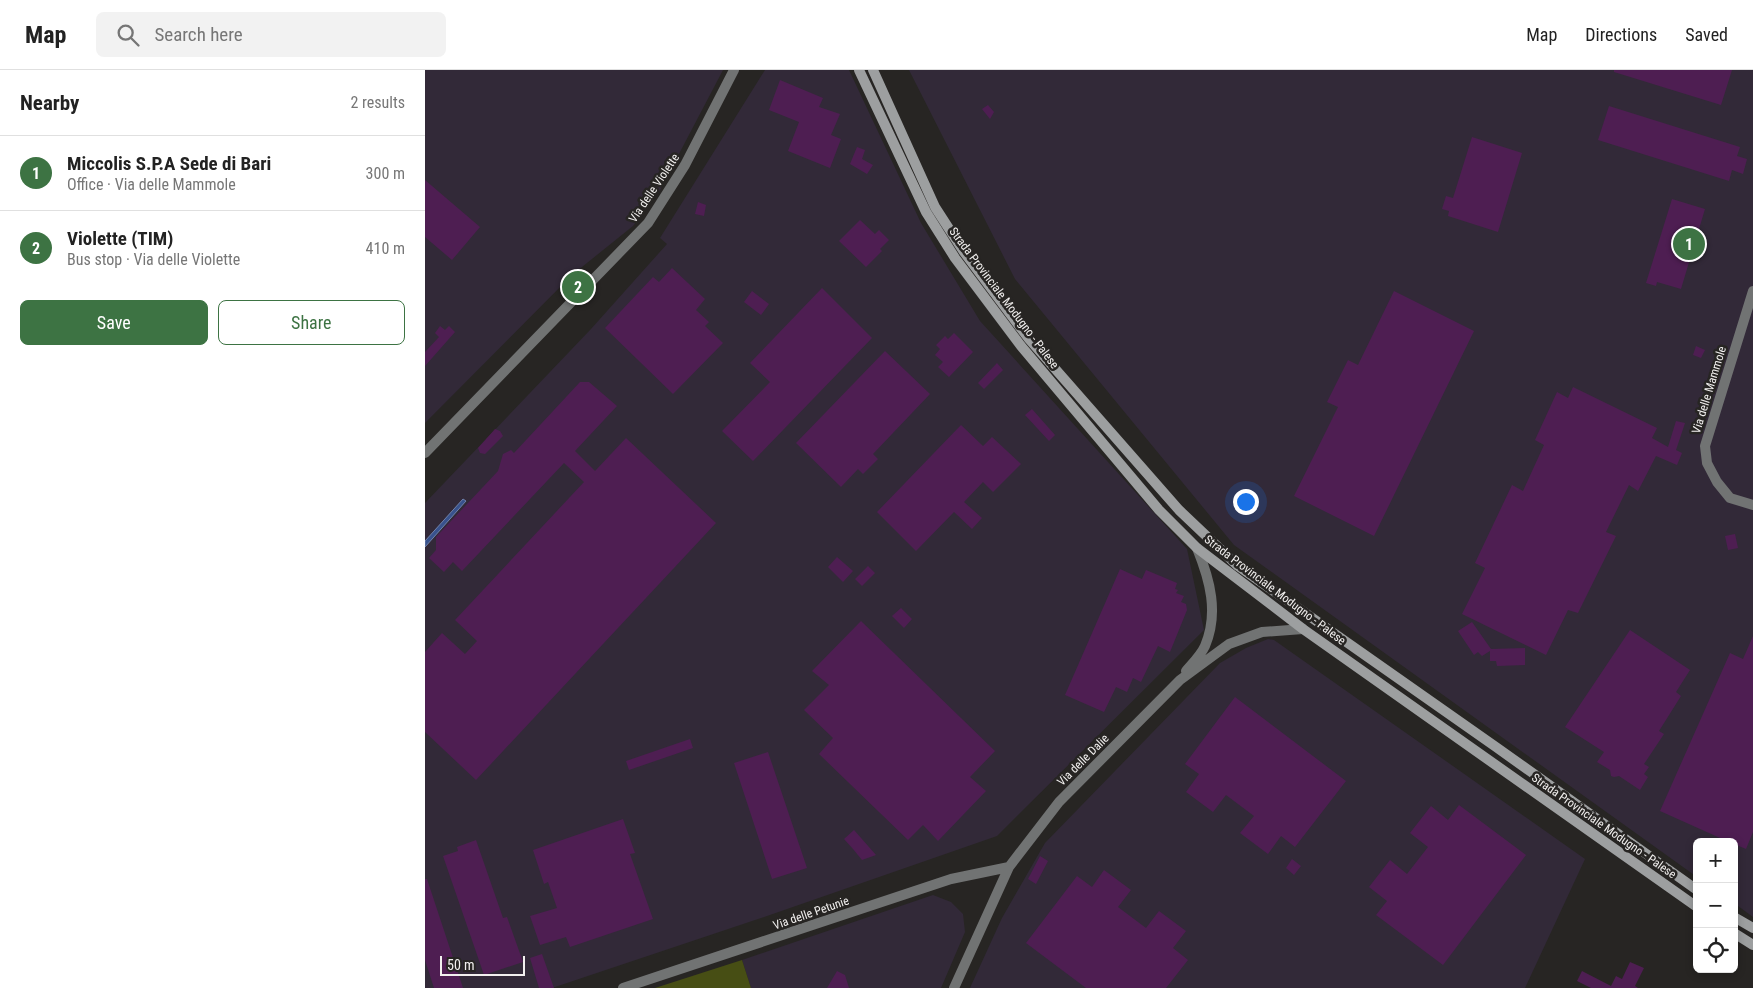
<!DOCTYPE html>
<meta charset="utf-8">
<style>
:root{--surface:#fff;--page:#f2f2f2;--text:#222;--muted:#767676;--line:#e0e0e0;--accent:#3d7343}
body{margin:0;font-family:"Roboto Condensed",sans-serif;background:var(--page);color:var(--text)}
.controls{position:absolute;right:15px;bottom:15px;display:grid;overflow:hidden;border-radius:8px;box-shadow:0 2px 8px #0003}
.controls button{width:45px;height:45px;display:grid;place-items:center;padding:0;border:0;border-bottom:1px solid var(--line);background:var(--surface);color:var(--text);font:25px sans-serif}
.scale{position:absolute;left:15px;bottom:12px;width:85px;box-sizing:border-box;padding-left:5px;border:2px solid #f2f0ef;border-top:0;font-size:14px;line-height:18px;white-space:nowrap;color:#f2f0ef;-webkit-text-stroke:4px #272523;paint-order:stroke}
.you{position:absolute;left:820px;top:431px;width:18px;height:18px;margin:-12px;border:4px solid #fff;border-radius:50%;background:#1a73e8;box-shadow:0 0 0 8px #1a73e833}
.badge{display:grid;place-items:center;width:32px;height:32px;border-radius:50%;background:var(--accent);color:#fff;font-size:16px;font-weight:700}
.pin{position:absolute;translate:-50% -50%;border:2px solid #fff;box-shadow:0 1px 5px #0006}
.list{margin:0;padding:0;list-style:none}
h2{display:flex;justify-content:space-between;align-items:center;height:65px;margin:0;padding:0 20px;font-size:21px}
h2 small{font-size:16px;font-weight:400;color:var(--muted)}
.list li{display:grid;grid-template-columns:32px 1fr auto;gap:15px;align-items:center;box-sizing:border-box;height:75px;padding:0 20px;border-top:1px solid var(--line)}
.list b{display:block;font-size:19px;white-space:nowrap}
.list p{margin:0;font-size:16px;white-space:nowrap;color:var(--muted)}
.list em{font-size:16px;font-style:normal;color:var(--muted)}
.actions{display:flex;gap:10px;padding:15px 20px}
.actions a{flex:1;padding:11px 0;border:1px solid var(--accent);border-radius:8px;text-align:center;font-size:18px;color:var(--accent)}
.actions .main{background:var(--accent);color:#fff}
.icon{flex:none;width:28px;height:28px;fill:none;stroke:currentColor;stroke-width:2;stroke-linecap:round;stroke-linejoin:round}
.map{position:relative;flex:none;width:1328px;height:918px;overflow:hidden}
header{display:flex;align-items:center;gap:30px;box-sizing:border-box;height:70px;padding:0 25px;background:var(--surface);border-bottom:1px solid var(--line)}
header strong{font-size:24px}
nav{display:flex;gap:28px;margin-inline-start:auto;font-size:18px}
.search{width:350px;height:45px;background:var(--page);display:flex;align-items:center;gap:12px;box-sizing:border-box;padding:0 18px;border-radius:8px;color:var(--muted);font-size:19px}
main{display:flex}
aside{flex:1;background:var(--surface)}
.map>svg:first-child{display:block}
</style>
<header>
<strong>Map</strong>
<div class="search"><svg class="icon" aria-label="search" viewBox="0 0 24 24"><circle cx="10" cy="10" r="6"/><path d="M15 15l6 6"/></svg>Search here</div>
<nav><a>Map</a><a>Directions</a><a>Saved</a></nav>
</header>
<main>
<aside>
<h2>Nearby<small>2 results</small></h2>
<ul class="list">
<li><span class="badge">1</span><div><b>Miccolis S.P.A Sede di Bari</b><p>Office · Via delle Mammole</p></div><em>300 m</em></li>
<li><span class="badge">2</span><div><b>Violette (TIM)</b><p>Bus stop · Via delle Violette</p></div><em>410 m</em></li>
</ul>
<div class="actions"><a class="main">Save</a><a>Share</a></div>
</aside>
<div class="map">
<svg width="1328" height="918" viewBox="0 0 1328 918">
<rect width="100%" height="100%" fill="#272523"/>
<path fill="#322938" d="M0,0h298l-64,122 -26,34 -61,49 -147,148z
M340,0h84l72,153 59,98 207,228 17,81 -207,206 -230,80 -215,72h-127v-485l166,-174 76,-85 -7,-6z
M484,0h844v847l-19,-14v-61h-37v35l-463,-332 -219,-266z
M843,569l6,1 311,219 -60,129h-555l32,-70 43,-75 175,-180 26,-15z
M508,825l18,7 12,12 2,18 -24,56h-190l-9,-28z"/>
<path fill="#474e14" d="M317,890l9,28h-96z"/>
<path fill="#38528d" stroke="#7081aa" d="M38,429l3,2 -41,46v-6z"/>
<path fill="#4e1e52" d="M1189,0h118l-11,35 -107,-33z
M355,10l43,18 -4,9 21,7 -9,21 10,4 -11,29 -42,-17 11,-29 -30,-12z
M563,35l6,7 -4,7 -8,-10z
M1184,36l131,41 -3,9 10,3 -4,15 -11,-4 -3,11 -131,-41z
M1047,67l50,16 -24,79 -50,-16 1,-5 -7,-2 4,-13 7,2z
M432,77l8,3 -3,9 11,6 -6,9 -17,-10z
M0,110l55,47 -28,33 -27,-23z
M1247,129l33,10 -24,80 -24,-7 -1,4 -10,-3z
M273,132l8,3 -2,11 -9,-2z
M435,150l15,14 4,-4 10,10 -9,9 2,2 -16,16 -27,-26z
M247,198l33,31 -9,11 13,12 -4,4 18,17 -50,51 -68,-66 48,-51 6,5z
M397,218l50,50 -119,123 -31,-30 48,-49 -20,-19z
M327,221l17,13 -8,11 -17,-13z
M969,221l80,40 -100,205 -80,-40 44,-89 -11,-5 21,-42 10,5z
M15,256l5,4 4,-4 6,6 -30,34v-14l14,-15 -4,-4z
M529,263l19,19 -24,25 -11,-10 5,-5 -8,-7 5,-6 -4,-4 9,-9 3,3z
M1271,276l9,4 -4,8 -8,-3z
M460,281l45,43 -57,60 5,5 -15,15 -5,-5 -17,18 -45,-44z
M572,293l6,7 -19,19 -6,-6z
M155,312h9l28,24 -42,45 20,20 31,-33 90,85 -240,257 -51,-48v-80l17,-19 23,21 12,-13 -22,-21 129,-138 -20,-19 -102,108 -9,-9 -9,10 -15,-14 7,-8v-13l62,-66 5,-17 8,-4 3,3z
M1148,317l84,41 -5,10 16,9 8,-26 9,2 -9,27 6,3 -5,12 -21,-9 -18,35 -9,-6 -23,47 10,4 -38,77 -10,-3 -22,45 -84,-41 23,-46 -10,-5 37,-78 11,6 21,-46 -9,-5 22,-48 11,6z
M607,339l23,26 -6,6 -24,-26z
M536,355l22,21 9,-9 29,27 -28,28 -10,-10 -19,20 18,16 -10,11 -18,-17 -38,39 -39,-39z
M70,359l5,2 3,5 -18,18 -5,-1 -2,-5z
M1310,464l3,14 -10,2 -3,-14z
M412,487l16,14 -10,11 -15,-15z
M443,496l7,7 -13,13 -7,-7z
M695,499l22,10 4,-9 31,13 -2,6 3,1 -2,3 8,3 -3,6 5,2 1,6 -17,42 -12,-6 -17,36 -8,-4 -6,14 -11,-5 -12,25 -39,-17z
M476,538l11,11 -8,9 -12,-12z
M436,551l134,130 -25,26 16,14 -48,50 -15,-16 -15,15 -89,-86 14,-16 -29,-28 25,-25 -17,-14z
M1047,552l19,27 34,-1v17l-28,1 -1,-5h-6v-10l-8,5 -4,-4 -4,3 -16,-24z
M1205,560l60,40 -14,22 5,4 -22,35 5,3 -20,30 5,3 -5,7 4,3 -8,13 -21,-14 -5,1 -3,-1 -1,-6 -13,-8 7,-10 -39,-25z
M1328,566v196l-7,17 -12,-5v-2h-5l-69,-31 70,-158 13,6z
M810,627l111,84 -51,66 -14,-11 -13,18 -28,-21 14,-17 -28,-21 -13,17 -27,-20 13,-18 -14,-10z
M265,669l3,9 -64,22 -3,-9z
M343,682l39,116 -35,11 -38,-116z
M1034,735l67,50 -83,110 -67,-50 11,-14 -18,-14 21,-27 17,14 21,-27 -18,-14 21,-27 17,14z
M198,749l12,34 -5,1 23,65 -83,28 -4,-10 -26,8 -10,-29 27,-8 -9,-26 -4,2 -11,-34z
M429,760l22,25 -14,5 -9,-11 -9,-10z
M51,770l27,78 4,-1 16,45 -39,13 -41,-119 15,-5 -1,-4z
M615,786l8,5 -12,23 -8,-5z
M867,789l9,7 -7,9 -8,-7z
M679,800l27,20 -13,17 28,21 13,-17 27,20 -13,17 15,12 -22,28h-80l-60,-45 51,-67 15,11z
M0,809h2l36,109h-29l-9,-28z
M117,884l12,34h-15l-9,-30z
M1205,892l14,6 -9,18 3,2h-47l-14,-7 5,-10 29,15 5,-10 6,3z
M412,901l8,4 4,13h-22z"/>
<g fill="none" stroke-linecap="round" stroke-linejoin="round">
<path stroke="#717373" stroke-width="10" d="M1328,221l-48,155 2,17 10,19 13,16 23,7
M0,383l223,-230 37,-58 49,-95
M761,601c6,-7 15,-16 19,-25 14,-33 5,-66 -8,-98
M198,918l328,-109 58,-12
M529,918l55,-121 50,-65 121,-122 49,-36 33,-12 41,-3"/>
<path stroke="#9d9fa0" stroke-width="10" d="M434,0l67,142 29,46 66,88 138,164 38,38 106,81 394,278
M448,0l62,137 29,45 65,87 150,171 59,56 258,181 201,143
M1309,847l19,11
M1309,863l19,12"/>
</g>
<g text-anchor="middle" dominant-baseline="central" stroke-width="5" stroke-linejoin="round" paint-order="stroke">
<g font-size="12" fill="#f2f0ef" stroke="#272523">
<text transform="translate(229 118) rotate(-56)">Via delle Violette</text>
<text transform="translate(579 228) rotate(53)">Strada Provinciale Modugno - Palese</text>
<text transform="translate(1284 320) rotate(-73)">Via delle Mammole</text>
<text transform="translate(850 520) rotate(37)">Strada Provinciale Modugno - Palese</text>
<text transform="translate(658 690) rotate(-45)">Via delle Dalie</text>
<text transform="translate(1179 756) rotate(35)">Strada Provinciale Modugno - Palese</text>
<text transform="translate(386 843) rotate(-19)">Via delle Petunie</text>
</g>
</g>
</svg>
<div class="controls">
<button>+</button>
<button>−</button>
<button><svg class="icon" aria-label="locate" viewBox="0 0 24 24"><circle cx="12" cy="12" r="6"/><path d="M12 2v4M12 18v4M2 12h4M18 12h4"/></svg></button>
</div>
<div class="scale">50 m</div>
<div class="you"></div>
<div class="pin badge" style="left:1264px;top:174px">1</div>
<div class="pin badge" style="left:153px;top:217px">2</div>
</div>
</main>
